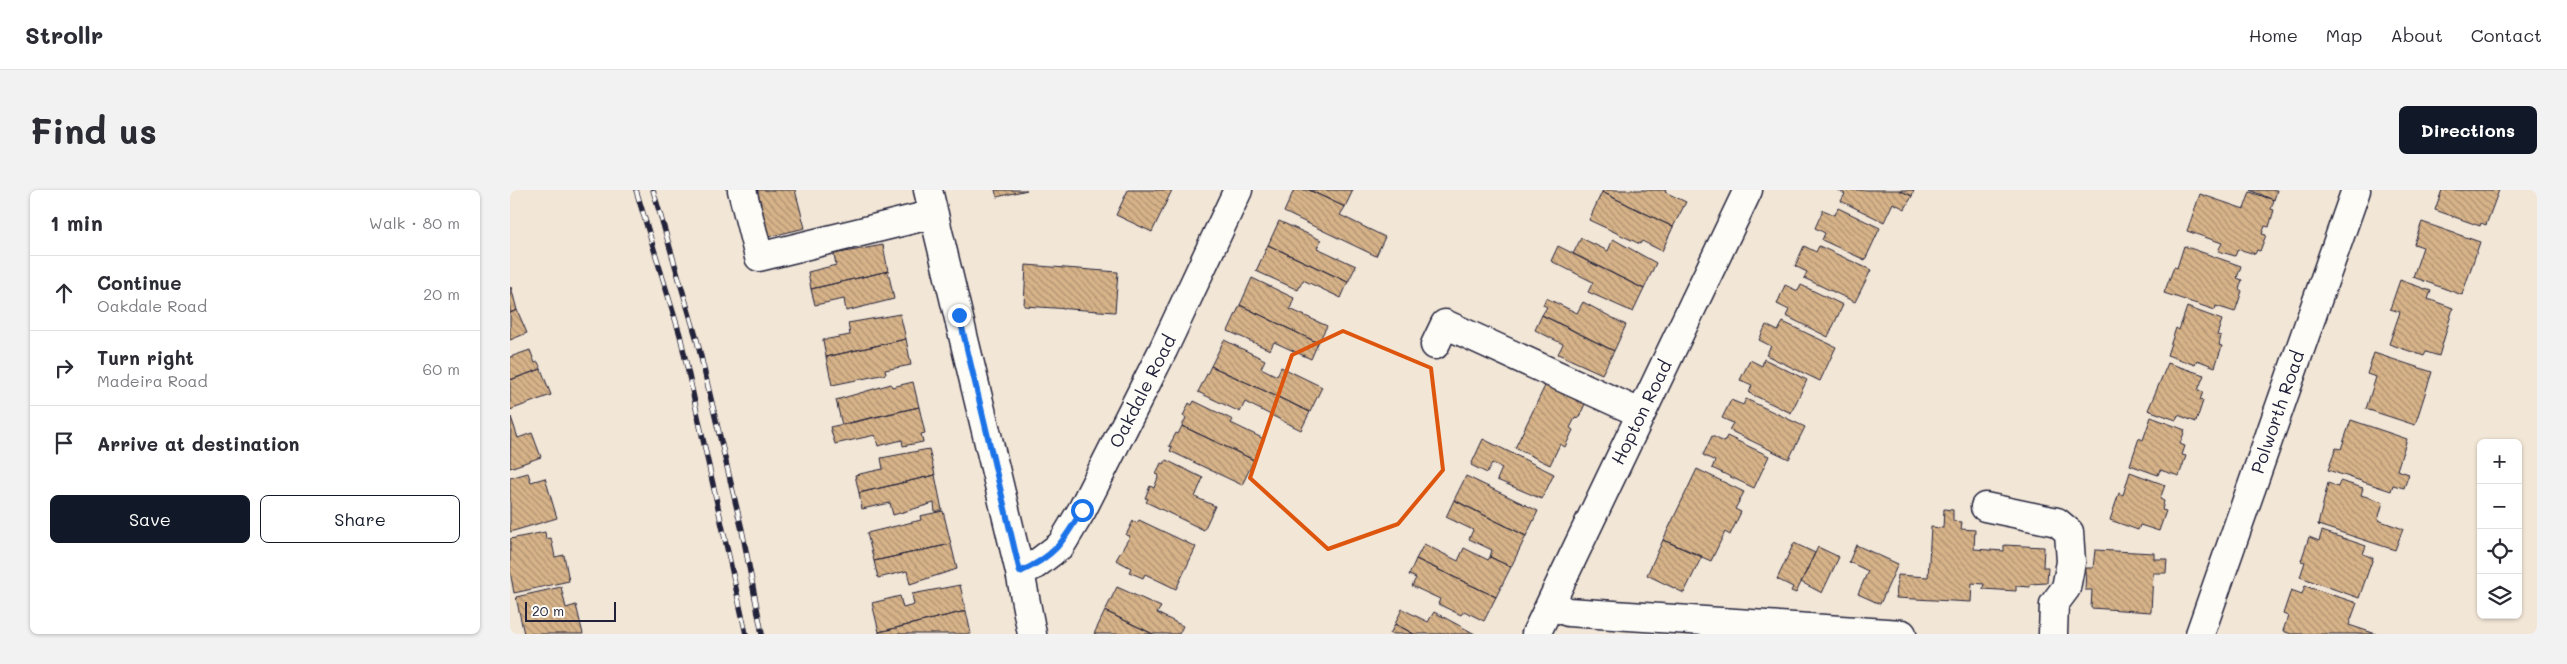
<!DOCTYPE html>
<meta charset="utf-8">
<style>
:root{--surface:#fff;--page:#f2f2f3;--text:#2b2b33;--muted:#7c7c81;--line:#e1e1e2;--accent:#111827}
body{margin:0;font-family:Mali,sans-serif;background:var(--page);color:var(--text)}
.controls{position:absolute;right:15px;bottom:15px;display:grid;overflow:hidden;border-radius:8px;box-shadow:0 1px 4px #0004}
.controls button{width:45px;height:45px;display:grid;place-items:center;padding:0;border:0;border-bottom:1px solid var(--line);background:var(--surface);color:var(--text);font:25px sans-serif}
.scale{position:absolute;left:15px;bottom:12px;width:91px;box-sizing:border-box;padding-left:5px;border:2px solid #22223b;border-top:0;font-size:14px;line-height:18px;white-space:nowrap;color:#22223b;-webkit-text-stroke:4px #fdfcf7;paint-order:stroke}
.stop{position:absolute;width:15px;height:15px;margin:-11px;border:4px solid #1a73e8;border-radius:50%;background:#fff}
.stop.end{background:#1a73e8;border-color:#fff;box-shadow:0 1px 5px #0008}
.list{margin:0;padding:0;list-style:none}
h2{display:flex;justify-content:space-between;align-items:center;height:65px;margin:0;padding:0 20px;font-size:21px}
h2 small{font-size:16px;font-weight:400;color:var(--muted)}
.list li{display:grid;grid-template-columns:32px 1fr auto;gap:15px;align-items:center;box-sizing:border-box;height:75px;padding:0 20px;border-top:1px solid var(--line)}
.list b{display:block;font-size:19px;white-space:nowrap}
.list p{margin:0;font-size:16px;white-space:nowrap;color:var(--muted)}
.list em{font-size:16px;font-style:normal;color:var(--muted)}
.actions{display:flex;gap:10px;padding:15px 20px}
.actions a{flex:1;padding:11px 0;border:1px solid var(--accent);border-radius:8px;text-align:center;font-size:18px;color:var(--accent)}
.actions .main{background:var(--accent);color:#fff}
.icon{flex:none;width:28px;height:28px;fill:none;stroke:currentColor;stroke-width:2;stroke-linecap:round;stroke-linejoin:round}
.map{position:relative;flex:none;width:2027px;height:444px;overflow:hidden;border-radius:8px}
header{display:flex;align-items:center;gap:30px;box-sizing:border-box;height:70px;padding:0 25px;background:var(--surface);border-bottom:1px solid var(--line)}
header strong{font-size:24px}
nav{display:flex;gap:28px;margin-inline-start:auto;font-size:18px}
.intro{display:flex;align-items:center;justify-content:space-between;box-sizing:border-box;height:120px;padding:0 30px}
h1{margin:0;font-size:35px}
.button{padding:12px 22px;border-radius:8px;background:var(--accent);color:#fff;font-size:18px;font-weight:700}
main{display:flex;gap:30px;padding:0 30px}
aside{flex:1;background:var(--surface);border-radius:8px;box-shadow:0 1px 4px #0004}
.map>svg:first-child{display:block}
</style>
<header>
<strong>Strollr</strong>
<nav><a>Home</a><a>Map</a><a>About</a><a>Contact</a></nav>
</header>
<div class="intro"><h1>Find us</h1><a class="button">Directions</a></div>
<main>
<aside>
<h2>1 min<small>Walk · 80 m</small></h2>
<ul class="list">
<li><svg class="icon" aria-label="ahead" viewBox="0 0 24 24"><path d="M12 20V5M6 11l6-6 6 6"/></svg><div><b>Continue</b><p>Oakdale Road</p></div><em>20 m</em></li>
<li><svg class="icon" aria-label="right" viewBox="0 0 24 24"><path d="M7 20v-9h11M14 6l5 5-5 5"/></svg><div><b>Turn right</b><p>Madeira Road</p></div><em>60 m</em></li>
<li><svg class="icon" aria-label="arrive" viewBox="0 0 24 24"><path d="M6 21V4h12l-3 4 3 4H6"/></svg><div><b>Arrive at destination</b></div></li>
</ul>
<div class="actions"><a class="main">Save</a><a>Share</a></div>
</aside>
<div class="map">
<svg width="2027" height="444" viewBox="0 0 2027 444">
<defs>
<pattern id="building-back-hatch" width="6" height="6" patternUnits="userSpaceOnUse" patternTransform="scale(1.25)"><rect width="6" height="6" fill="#d7b389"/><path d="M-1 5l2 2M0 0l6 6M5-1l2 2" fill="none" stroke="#ae9171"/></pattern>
</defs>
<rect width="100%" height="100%" fill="#f2e6d6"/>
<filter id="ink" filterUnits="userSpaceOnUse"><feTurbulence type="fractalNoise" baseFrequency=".02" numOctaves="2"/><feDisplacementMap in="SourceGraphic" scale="10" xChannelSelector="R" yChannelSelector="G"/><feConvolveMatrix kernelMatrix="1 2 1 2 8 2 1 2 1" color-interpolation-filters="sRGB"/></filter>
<g filter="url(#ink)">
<path fill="url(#building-back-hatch)" stroke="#22223b" d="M247,0h38l10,38 -37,9z
M485,0h32l-30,7z
M618,0h44l-20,42 -36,-17z
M784,0h15l36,17 -5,8 45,22 -9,19 -92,-44z
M799,0h44l-8,17z
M1093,0h63l-1,2 21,10 -13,25 -71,-35z
M1328,0h61l13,6 -7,13 -12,-6 -9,19 -43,-21 4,-7z
M1389,0h15l-2,6z
M1740,0h27l-3,10z
M1932,0h57l-13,35 -5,-2 -1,3 -45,-16z
M1092,2l71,35 -11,24 -20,-10 -2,3 -51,-24z
M1740,2l24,8 -3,9 3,1 -5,17 -4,-1 -3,8 4,1 -6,16 -3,-1 -2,4 -17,-5 -3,7 -17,-5 4,-8 -35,-12 13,-37 44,15z
M1328,18l42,20 -15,32 -43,-20 3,-7 -10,-5 8,-18 12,5z
M769,31l42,19 -4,8 39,18 -8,16 -80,-37z
M1912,32l58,20 -18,53 -49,-18 10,-30 -9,-3z
M1071,48l27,13 5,-12 43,24 -12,26 -71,-35z
M373,55l5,26 -77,18 -3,-17 28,-7 -2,-11z
M758,55l80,37 -7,16 -38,-18 -5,10 -42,-19z
M1048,56l86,43 -11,23 -45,-20 5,-10 -42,-21z
M1294,56l12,6 3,-6 52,24 -16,32 -51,-24 3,-6 -12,-6z
M1674,56l57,20 -4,12 5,2 -3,9 3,2 -7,21 -19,-6 -1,4 -51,-17 10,-26 3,1z
M516,75l92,7 -3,40 -91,-6z
M378,81l6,28 -48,12 -2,-12 -29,6 -4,-16z
M742,88l42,20 -4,11 37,17 -9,17 -78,-38z
M1890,90l31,11 -3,8 25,9 -14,48 -13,-4 -2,4 -35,-12 11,-32 -10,-3z
M1275,95l13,6 3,-6 42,20 -15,32 -42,-21 3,-6 -12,-6z
M1,97l6,23 -7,3v-25z
M1036,108l31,15 6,-11 43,23 -12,26 -72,-36 5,-8 -4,-2z
M730,115l78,38 -7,16 -37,-17 -4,8 -42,-19z
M1677,117l35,13 -5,15 4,1 -2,9 3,1 -7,21 -18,-7 -2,5 -28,-10 9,-27 3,2z
M7,120l10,23 -17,7v-27z
M390,124l6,25 -80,18 -3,-17 27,-5 -2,-12z
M1032,125l72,36 -12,23 -44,-20 5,-10 -28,-14z
M1273,132l53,25 -16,34 -54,-26 5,-9 -12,-6 7,-15 12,6z
M396,149l5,26 -26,5 1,4 -54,11 -6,-28z
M714,150l41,20 -4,8 16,8 4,-9 41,20 -12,25 -99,-46z
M20,160l5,13 3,-1 3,7 -31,11v-23z
M1864,163l58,19 -17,53 -49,-16 10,-32 -9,-3z
M1254,169l43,21 -16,33 -42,-20 3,-8 -12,-5 10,-20 12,6z
M1047,171l29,41 -8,17 -3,-1 -5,10 3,2 -8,17 -5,-3 -10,21 -35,-17z
M1658,173l36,12 -6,15 5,2 -3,8 3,1 -7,21 -18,-7 -2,5 -28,-10z
M701,176l99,46 -9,18 -56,-28 -5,10 -42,-20z
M31,179l10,26 -41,15v-30z
M403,192l6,25 -77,18 -6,-25 55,-16 1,3z
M1236,209l59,28 -16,32 -60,-29 4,-7 -11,-5 9,-18 12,5z
M684,211l39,19 -2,3 33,16 -10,21 -72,-34 4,-8 -3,-2 6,-13 3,2z
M409,217l6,26 -4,1 2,8 -20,4 -1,-6 -24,6 -3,-11 -40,9 -5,-17z
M1,227l7,21 14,-5 9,24 -31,11z
M1641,227l34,13 -5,14 5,2 -3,9 4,1 -7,20 -19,-6 -2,5 -28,-10 9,-27 4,2z
M1841,230l56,19 -10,31 12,4 -5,14 -11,-3 -2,6 -63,-21 8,-22 5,1z
M672,236l72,34 -12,25 -72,-34 2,-4 -3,-1 7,-13 2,1z
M1202,246l12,6 3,-6 42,20 -15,32 -42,-20 3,-7 -12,-6z
M973,249l71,35 -12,25 -45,-19 5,-12 -10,-5 -5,10 -16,-8z
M419,259l6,26 -76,18 -4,-18 28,-6 -2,-11z
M656,270l37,18 -8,19 20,9 -11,24 -58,-28 2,-3 -3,-1 5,-12 4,2 5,-13 -3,-1 5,-11 3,1z
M1187,279l47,23 -9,17 6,3 -11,23 -5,-3 -14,29 -48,-21z
M1620,282l35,13 -5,14 4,2 -2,9 4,1 -7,20 -19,-6 -2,5 -28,-10 9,-27 4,2z
M18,283l3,9 14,-4 12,40 -47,14v-54z
M425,285l7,35 -7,2 -1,-9 -41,12 -3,-12 -28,6 -3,-16z
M956,286l72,35 -12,25 -72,-36z
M1830,291l23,7 -2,7 22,7 -5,18 25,9 -8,21 -77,-25 10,-42 10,4z
M944,310l72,36 -15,31 -21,-10 2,-7 -23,-11 4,-9 -27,-13z
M1434,319l9,1v11l9,1 -1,7 14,1 -1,19 30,2v-6l40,2 -1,20h5l-1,16 -17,1v3l-14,-1v5l-33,-2 1,-5 -12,-1 -1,19 -75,-4 2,-23 30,2 3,-50 12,1z
M433,321l8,33 -77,17 -7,-28 54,-13 -1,-4z
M629,330l57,27 -20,42 -31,-15 -2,4 -14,-6 2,-4 -15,-8 14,-24 -4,-1 7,-14 4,2z
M1812,341l44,15 -3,8 10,4 -14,40 -59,-21 5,-15 -4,-1 8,-24 10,4z
M35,342l1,7 5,-1 4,19 9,-2 5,26 -55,12 -4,-22v-32z
M1153,350l39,16 -18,37 -37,-18z
M1284,353l21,10 -19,40 -5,-2 2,-4 -16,-8z
M441,354l6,25 -47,15 -3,-13 -29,7 -4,-17z
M914,354l34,17 6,-13 24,12 2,-3 21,10 -15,30 -80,-38z
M1346,355l42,19 -18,40 -22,-10 10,-23 -19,-9z
M1308,357l21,10 -17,36 -21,-11z
M1585,360l59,3v6h13l-1,14h-13l-2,39 -60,-4 1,-18h-7l1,-22h7z
M906,369l80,38 -12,24 -20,-10 -3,4 -23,-11 2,-5 -28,-13 4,-8 -7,-3z
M450,395l6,26 -87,21 -7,-29 28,-7 3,12 11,-3 -2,-11z
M1795,396l52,17 -8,22 27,9h-85l-8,-3 5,-15 -5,-2 8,-24 11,4z
M51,397l5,21 10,-3 7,29h-59l-8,-37z
M607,397l44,20 -4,6 26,13 -4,8h-26l-48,-23z
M892,419l26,13 6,-10 41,22h-61l-19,-10z
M456,421l5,23h-92v-2z
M595,421l48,23h-59z
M885,434l19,10h-24z"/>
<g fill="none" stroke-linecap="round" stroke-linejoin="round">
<defs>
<path id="minor" d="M232,0l17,67 175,-43
M418,0l92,382 12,62
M925,155l10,-21 195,89
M1475,317l72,15 12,10 2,30 -5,26 -12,16 -1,30
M510,382l15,-7 26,-20 21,-35 81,-160 75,-160
M1040,415l18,7 334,22
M1026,444l212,-444
M1690,444l156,-444"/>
</defs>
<use href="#minor" stroke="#22223b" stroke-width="31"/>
<use href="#minor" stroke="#fdfcf7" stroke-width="28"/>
<defs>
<path id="rail" d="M126,0l44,145 66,299
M143,0l44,150 45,190 20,104"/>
</defs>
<use href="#rail" stroke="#22223b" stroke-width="5.5"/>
<use href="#rail" stroke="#fdfcf7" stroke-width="4" stroke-dasharray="11" stroke-linecap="butt"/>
</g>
</g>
<g fill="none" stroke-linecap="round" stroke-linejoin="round" filter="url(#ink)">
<path stroke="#1a73e8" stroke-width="6" d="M449,125l61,257c36,-17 43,-30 62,-62"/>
</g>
<path fill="none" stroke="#de560e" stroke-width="4" stroke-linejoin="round" d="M833,141l88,37 12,102 -45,54 -70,25 -78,-71 42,-123z"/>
<g text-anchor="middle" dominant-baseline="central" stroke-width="4.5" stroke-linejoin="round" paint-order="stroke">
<g font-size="18" fill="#22223b" stroke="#fdfcf7">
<text transform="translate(632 201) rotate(-63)">Oakdale Road</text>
<text transform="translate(1131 222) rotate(-64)">Hopton Road</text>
<text transform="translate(1767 222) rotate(-71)">Polworth Road</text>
</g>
</g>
</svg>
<div class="controls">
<button>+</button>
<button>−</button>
<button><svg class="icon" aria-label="locate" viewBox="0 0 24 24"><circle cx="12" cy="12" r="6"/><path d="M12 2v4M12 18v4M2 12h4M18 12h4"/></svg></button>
<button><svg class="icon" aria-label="layers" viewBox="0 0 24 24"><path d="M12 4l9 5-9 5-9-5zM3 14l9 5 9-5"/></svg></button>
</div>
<div class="scale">20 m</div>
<div class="stop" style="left:572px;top:320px"></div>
<div class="stop end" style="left:449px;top:125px"></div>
</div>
</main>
